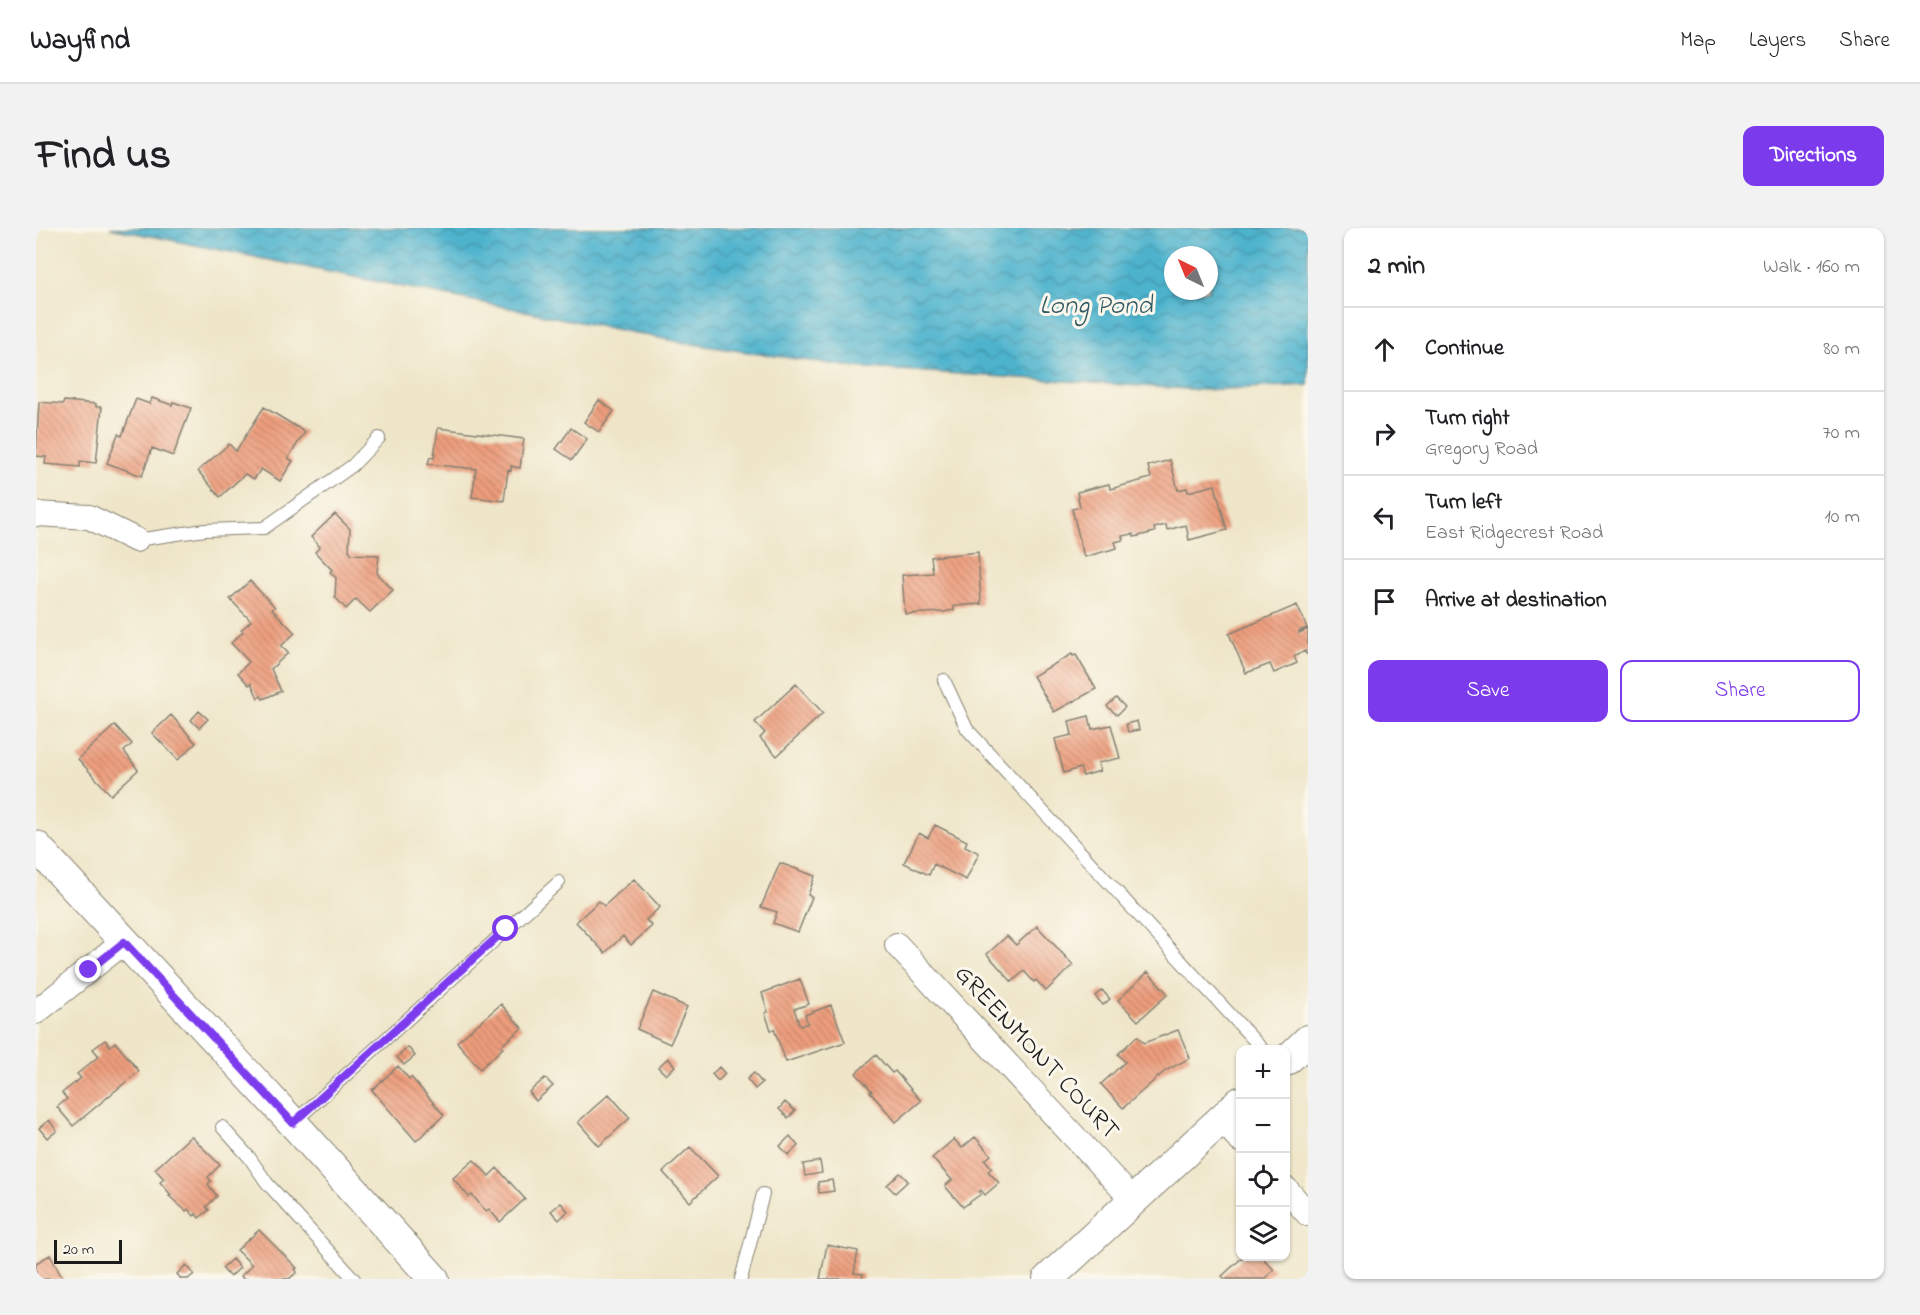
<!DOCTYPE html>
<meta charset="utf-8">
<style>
:root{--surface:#fff;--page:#f2f2f2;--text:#202124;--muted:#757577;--line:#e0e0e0;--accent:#7c3aed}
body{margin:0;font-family:"Indie Flower",sans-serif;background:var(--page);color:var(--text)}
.controls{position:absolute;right:18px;bottom:18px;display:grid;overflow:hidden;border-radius:12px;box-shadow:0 2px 4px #0004}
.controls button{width:54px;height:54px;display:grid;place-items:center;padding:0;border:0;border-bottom:2px solid var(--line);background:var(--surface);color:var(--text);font:30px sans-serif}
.compass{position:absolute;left:1128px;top:18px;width:54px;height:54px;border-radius:50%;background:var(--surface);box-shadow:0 2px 4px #0004;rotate:317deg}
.scale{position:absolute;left:18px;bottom:15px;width:68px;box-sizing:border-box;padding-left:6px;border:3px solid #1c1c1c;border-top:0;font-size:16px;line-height:21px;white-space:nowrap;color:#1c1c1c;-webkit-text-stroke:4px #fbf7ec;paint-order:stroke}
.stop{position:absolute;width:18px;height:18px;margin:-14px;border:4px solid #7c3aed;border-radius:50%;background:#fff}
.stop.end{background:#7c3aed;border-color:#fff;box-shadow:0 2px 6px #0008}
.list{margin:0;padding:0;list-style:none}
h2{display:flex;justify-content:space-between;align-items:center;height:78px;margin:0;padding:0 24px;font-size:26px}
h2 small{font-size:20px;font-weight:400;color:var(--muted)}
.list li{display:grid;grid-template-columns:39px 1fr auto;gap:18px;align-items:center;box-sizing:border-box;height:84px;padding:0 24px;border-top:2px solid var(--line)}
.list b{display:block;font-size:22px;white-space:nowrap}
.list p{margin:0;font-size:20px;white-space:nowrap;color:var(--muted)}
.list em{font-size:20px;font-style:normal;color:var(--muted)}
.actions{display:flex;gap:12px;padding:18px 24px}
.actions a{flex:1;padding:14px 0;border:2px solid var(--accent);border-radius:12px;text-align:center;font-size:21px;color:var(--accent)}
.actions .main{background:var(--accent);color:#fff}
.icon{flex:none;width:33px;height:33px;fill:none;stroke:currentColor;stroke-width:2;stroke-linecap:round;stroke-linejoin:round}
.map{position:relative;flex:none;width:1272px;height:1051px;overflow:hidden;border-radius:12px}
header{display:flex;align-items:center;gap:36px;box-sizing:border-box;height:84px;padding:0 30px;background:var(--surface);border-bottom:2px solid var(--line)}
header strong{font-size:28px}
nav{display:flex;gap:33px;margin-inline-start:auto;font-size:21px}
.intro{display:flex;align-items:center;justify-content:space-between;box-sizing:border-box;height:144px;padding:0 36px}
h1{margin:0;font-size:42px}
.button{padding:15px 27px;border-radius:12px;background:var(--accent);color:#fff;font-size:21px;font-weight:700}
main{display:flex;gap:36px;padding:0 36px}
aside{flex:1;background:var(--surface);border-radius:12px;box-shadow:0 2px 4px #0004}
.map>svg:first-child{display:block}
</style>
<header>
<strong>Wayfind</strong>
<nav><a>Map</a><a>Layers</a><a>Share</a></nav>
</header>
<div class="intro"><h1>Find us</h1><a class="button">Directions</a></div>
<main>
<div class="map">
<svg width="1272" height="1051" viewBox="0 0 1272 1051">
<defs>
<pattern id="water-waves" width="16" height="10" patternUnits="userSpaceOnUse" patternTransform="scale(1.5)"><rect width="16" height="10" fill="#4eb3cd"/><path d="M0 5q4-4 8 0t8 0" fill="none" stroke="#4091a6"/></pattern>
<pattern id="building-back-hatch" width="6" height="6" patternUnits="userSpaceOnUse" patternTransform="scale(1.5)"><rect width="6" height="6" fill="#ee9e7d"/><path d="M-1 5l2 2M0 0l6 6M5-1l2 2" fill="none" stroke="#c08066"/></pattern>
</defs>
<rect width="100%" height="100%" fill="#fbf7ec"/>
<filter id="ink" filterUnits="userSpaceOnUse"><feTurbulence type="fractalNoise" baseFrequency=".0167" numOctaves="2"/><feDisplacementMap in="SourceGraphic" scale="12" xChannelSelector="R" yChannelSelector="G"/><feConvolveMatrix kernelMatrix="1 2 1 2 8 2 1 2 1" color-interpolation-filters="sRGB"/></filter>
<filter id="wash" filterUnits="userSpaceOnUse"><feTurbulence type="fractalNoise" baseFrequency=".008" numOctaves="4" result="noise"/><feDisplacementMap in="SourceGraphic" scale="24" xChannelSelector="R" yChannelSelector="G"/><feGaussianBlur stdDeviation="1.35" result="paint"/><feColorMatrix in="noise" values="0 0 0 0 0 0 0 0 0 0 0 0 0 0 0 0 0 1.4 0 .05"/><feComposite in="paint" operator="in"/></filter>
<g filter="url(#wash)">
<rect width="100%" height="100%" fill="#efe6c9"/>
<path fill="url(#water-waves)" stroke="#356874" stroke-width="1.5" fill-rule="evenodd" d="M74,0h1198v157l-106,5 -349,-23 -168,-24zM1137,27h36v36h-36z"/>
<g id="blocks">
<path fill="url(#building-back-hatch)" d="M116,170l20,7 1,-3 18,6 -18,48 -21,-8 -10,28 -35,-13 11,-29 4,2 14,-37 14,5z
M563,172l15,11 -15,21 -15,-10z
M28,173l32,3v3h6l-6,56 -16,-2v6l-35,-3 1,-7 -10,-1 3,-54 24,2z
M228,179l41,25 -17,26 5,3 -13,20 -19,-12 -7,10 -9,-5 -25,23 -22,-26 31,-27 7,7z
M402,200l86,11 -4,29 -9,-2v5l-3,-1 -4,31 -32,-4 4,-28 -48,-5 2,-7 4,1z
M535,200l16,11 -15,21 -16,-11z
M1134,232l8,30 9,-2 1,4 27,-7 12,45 -38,10 -3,-15 -19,5 -1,-5 -12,3 1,4 -21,5 -1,-3 -11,2 1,4 -8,2 2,6 -33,9 -12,-48 8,-2 -3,-15 32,-8 1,5 41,-11 -3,-12z
M299,286l15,15 -1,21 3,4 27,1 -2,18 16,17 -23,22 -14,-13 -10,10 -11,-12 1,-19 -6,-6 2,-2 -17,-18 5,-5 -9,-10z
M942,324l3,52 -27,2v4l-10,2 -39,2 -3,-39 31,-2 -2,-16z
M214,353l25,26 -3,2 23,24 -14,13 7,7 -17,16 10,22 -18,8 -2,-3 -3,2 -7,-15 -2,2 -11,-12 11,-11 -18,-19 12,-11 -2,-2 10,-9 -21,-22z
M1261,377l10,23 -8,3v2l9,-4v25h-2l-1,-3 -11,5 3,7 -23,10 -4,-9 -24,9 -17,-39z
M1036,426l1,2 3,-1 20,34 -42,23 -21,-36z
M760,456l27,29 -46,43 -17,-18 5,-5 -10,-11z
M1080,470l9,9 -8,8 -10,-9z
M163,483l9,8 -9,9 -8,-8z
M135,487l25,28 -18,17 -26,-27z
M1053,488l3,13 19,-4 9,33 -22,5 2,8 -17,5 -3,-8 -16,5 -9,-34 17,-4 -3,-14z
M1101,493l2,9 -11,2 -2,-8z
M79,497l17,19 -8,7 14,19 -27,25 -33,-36z
M899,597l32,16 -2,5 14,7 -13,27 -32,-16 -5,11 -25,-12 15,-30 9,5z
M744,635l35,13 -7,19 4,2 -14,35 -25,-9 4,-11 -16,-5z
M598,651l26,28 -14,13 6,6 -21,19 -8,-9 -18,17 -29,-31 23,-21 5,5z
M1001,698l36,39 -27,26 -10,-11 -2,2 -10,-11 -12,11 -25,-28 20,-18 9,9z
M1112,744l20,22 -30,27 -20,-21z
M764,751l9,25 -15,5 6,17 8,-3 -3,-8 26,-10 14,37 -59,20 -12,-33 -3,1 -6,-17 3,-1 -6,-19z
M1066,762l8,9 -7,6 -8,-9z
M617,764l34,15 -17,37 -33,-15z
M465,776l21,24 -21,18 2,2 -23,21 -23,-27z
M1142,802l12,28 -25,13 -42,37 -22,-24 24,-22 -7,-8 19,-18 7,7z
M69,812l5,6 5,-4 24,29 -66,55 -16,-19 10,-8 -5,-6 19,-15 -4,-4 22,-18 -6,-7z
M372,819l7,9 -11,9 -7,-8z
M840,827l16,18 3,-2 26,30 -25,21 -26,-30 2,-1 -16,-18z
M632,830l7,8 -9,9 -8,-8z
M362,838l11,13 2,-2 33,38 -28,26 -44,-51z
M683,839l6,7 -7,7 -6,-7z
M718,845l8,10 -7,6 -8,-10z
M509,850l8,8 -17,15 -7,-9z
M573,866l21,24 -31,28 -21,-24z
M749,874l10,9 -7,7 -9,-9z
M13,892l8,11 -10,7 -8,-10z
M155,908l29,29 -12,12 3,4 -3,3 9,12 -11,11 3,3 -10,8 -3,-4 -2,2 -6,-7 -2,2 -17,-15 2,-1 -11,-13 4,-3 -9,-10z
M754,908l8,10 -10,9 -8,-9z
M939,909l16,18 -6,5 7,8 -4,3 11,12 -14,12 -4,-5 -2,2 2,2 -18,13 -18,-21 7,-6 -20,-22 22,-19 8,9z
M654,919l28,29 -28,26 -27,-30z
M438,932l15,16 8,-8 28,31 -25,23 -11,-13 -3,2 -14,-16 -3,2 -16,-19z
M784,933l2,12 -17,3 -2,-12z
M864,945l8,8 -13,12 -8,-8z
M796,952l2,11 -15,2 -1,-11z
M525,975l7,8 -9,9 -8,-9z
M223,1002l38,38 -2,1 2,3 -8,7h-46l-2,-3 11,-11 -15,-15z
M791,1017l31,6 -4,22 9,1 -1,5h-42z
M14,1027l13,24h-27v-16z
M1208,1028h17l13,14 -10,9h-39l-3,-3z
M196,1031l8,9 -10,9 -8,-9z
M150,1037l8,9 -6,5h-7l-4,-5z"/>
</g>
</g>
<g filter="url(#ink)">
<use href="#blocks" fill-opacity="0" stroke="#868172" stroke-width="1.5"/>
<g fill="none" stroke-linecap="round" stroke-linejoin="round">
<defs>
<path id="service" d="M100,312l69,-10 59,-2 88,-62 27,-28
M908,452l23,49 296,321
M257,895l266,-241
M186,899l27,30 18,26 87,96
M705,1051l22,-85"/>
<path id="minor" d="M0,286l53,3 47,23
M861,717l236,255
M0,784l88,-70
M1186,891l18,21
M1250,961l22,25"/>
<path id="tertiary" d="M0,618l257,277 141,156
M1250,833l22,-21
M1012,1051l192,-177"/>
</defs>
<use href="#service" stroke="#868172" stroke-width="14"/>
<use href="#minor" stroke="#868172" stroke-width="26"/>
<use href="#tertiary" stroke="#868172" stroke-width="32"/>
<use href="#service" stroke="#fff" stroke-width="12"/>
<use href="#minor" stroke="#fff" stroke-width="24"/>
<use href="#tertiary" stroke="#fff" stroke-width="30"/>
</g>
</g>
<g fill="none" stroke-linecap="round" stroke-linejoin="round" filter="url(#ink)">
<path stroke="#7c3aed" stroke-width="8" d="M53,742l35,-28 169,181 213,-194"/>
</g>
<g text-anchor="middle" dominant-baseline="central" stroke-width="6" stroke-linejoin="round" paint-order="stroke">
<g font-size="26" fill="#1c1c1c" stroke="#fbf7ec">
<text transform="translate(1000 825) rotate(47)">GREENMONT COURT</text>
</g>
<g font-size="27" font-style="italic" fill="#305863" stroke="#fbf7ec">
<text x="1060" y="78">Long Pond</text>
</g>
</g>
</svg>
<div class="controls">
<button>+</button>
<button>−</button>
<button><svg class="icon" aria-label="locate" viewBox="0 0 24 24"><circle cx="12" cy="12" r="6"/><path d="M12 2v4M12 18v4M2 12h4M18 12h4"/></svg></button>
<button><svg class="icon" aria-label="layers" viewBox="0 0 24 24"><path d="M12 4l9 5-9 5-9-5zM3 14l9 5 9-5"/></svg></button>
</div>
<svg class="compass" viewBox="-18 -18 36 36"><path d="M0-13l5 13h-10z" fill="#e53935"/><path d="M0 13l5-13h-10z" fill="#757577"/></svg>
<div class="scale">20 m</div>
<div class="stop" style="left:470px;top:701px"></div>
<div class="stop end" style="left:53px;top:742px"></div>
</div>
<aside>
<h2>2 min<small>Walk · 160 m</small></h2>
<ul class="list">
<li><svg class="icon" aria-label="ahead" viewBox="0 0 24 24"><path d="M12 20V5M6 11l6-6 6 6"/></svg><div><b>Continue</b></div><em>80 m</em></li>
<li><svg class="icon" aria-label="right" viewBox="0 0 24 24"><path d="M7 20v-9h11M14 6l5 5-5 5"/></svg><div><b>Turn right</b><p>Gregory Road</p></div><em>70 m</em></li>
<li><svg class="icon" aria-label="left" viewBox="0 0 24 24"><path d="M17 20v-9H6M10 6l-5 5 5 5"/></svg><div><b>Turn left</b><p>East Ridgecrest Road</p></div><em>10 m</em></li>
<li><svg class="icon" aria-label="arrive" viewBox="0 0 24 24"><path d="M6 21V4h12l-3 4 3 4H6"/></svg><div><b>Arrive at destination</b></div></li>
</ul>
<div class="actions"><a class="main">Save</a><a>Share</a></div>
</aside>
</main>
